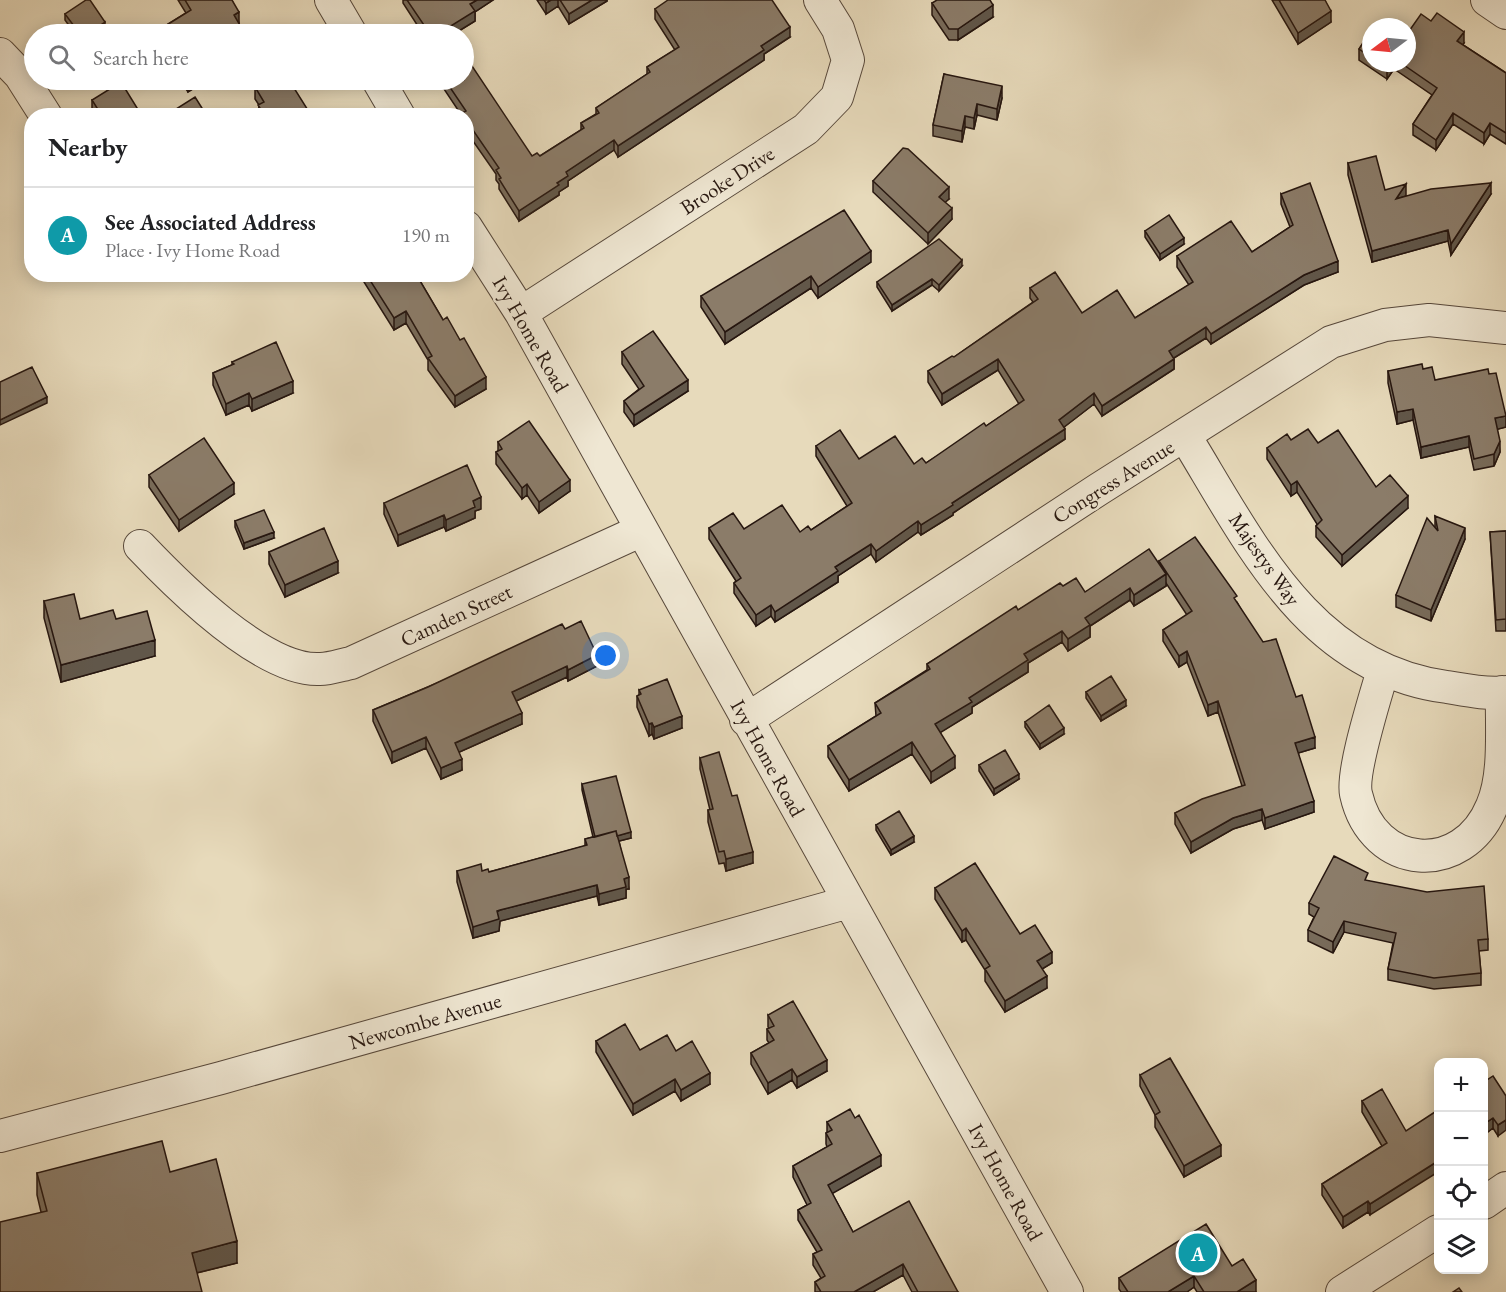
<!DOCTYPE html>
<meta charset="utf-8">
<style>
:root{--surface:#fff;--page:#f6f6f6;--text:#202124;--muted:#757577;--line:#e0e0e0;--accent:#0f766e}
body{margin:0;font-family:"EB Garamond",serif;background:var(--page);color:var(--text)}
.controls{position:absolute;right:18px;bottom:18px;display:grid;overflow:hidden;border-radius:12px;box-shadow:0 3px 15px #0003}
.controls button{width:54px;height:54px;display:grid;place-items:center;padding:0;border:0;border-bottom:2px solid var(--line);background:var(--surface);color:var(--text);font:30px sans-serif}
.compass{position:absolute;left:1362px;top:18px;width:54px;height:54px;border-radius:50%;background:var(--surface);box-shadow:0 3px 15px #0003;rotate:254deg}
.you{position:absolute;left:606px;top:656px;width:21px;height:21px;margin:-15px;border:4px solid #fff;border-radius:50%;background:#1a73e8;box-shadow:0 0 0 9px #1a73e833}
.badge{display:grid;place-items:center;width:39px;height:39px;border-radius:50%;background:var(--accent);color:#fff;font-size:20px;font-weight:700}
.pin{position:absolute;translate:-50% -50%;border:3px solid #fff;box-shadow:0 2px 6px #0006}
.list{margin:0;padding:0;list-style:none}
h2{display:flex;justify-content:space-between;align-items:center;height:78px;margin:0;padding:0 24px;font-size:26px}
h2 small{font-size:20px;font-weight:400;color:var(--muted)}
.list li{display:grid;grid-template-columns:39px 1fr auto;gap:18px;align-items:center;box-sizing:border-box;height:96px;padding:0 24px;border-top:2px solid var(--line)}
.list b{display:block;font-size:22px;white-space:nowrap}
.list p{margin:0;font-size:20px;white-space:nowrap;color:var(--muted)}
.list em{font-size:20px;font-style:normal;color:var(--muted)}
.icon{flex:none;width:33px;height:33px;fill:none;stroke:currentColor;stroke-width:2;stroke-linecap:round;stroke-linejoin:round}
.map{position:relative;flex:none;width:1506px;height:1292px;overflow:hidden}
.search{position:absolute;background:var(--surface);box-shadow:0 3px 15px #0003;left:24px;top:24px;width:450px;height:66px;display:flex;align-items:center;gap:15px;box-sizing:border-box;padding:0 21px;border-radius:33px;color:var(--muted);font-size:22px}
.panel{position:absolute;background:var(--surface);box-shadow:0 3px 15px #0003;left:24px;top:108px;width:450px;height:174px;border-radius:24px}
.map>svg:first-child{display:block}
</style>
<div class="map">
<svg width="1506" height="1292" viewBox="0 0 1506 1292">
<rect width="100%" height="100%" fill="#e7dabb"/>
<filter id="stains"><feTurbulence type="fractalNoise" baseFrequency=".00333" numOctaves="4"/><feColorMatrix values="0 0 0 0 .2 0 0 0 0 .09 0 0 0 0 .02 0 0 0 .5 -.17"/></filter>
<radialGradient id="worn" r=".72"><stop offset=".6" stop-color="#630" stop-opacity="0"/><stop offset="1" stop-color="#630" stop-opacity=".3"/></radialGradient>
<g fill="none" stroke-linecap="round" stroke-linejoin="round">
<defs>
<path id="minor" d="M331,0l20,34
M1487,0l19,13
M0,54l20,21 26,41
M378,80l21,36
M466,227l55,86 546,979
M521,313l285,-184 31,-32 11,-37 -10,-31 -18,-29
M1185,436c65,106 124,233 262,251 18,3 41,8 59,5
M140,546c37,39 123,126 180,123 10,0 21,-4 31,-6l289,-132
M1383,670c-7,25 -32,102 -27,124 17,77 107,83 136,12 14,-32 9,-79 10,-114
M746,720l353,-231 232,-147 54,-17 44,-5 77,8
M0,1136l221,-58 628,-176
M1484,1203l22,-15
M1342,1292l96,-61"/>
</defs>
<use href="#minor" stroke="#57483b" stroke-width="34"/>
<use href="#minor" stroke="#efe7d3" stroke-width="32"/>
</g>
<path fill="#786b5a" stroke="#271710" stroke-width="1.5" d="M178,0h54l7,23 2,11h-84v-3l29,-18z
M403,0h90l-18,12v9l-21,13h-31l-20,-31z
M537,0h70v1l-38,23 -11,-18 -12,8z
M1272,0h53l6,22 -33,22z
M932,3l61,14 -35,23h-9l-17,-25z
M655,9l135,28 -26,17v6l-120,80 -26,17 -4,-7 -46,31v5l-9,6v3l-40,26 -20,-32v-5l-3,-4v-6l-30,-43v-15h-4l-24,-36h26l68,76h8l41,-26v-7l15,-9v-6l51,-34v-7l28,-17 -20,-31z
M65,14l40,14 -9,6h-21l-10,-14z
M1371,31v32h36l57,-20 -1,2 43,28v71l-16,-10 -6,10 -31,-20 -17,26 -23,-15v-11l19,-29 -38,-26 -7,10 -28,-19v-11z
M944,74l58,24 -5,22 -20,-5 -3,14 -9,-2 -3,15 -29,-6v-11z
M180,80h27l-19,12z
M255,87l56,29h-53l1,-11 -4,-6z
M92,100l50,16h-47l-3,-6z
M1348,163l37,27 21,6 85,-2 -40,61 -3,-14 -76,21 -24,-87z
M873,181l76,18 -4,3 7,17 -24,25 -55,-52z
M1281,194l57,78 -34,13 -93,59 -5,-6 -32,20v11l-72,47 -8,-12 -30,23 1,12 -112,74v2l-32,20 -3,-3 -42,30 -5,-8 -33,22v6l-63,40 -4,-6 -15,10 -22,-33v-10l2,-2 -27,-42v-11l91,4 11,-2 36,-24 -31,-50v-10l43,13 55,5 12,-1 60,-37 33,-22 -21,-34 -56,35 -14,-23v-11l26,-14 79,-55 -3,-4v-10l52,25 53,5 54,-33 -12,-18v-11l75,-4 38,-25 -9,-23z
M1145,231l39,13 -24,16 -15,-23z
M871,262l-53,36 -7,-10 -86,56 -24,-37v-11z
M962,266l-23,25 -7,-6 -40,26 -15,-24v-5z
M359,274h61v7l23,39 43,69 -31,18 -27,-37v-10l-22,-37 -12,7z
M622,352l66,39 -54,35 -10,-14v-11l15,-12 -17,-25z
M232,362l61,31 -41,18 -3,-6 -23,10 -13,-30v-12l19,-8z
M1423,369l12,11 54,-6 17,53 -9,2 3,23 -6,14 -20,4 -5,-23 -48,11 -8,-38 -16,4 -9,-41v-12z
M1291,440l27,3 58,44 32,21 -66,58 -26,-29v-11l1,-2 -20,-32 -6,4 -24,-37v-11z
M498,442l72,49 -31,22 -12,-18 -5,4 -26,-35v-12l2,-1z
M149,475l85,19 -55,37 -30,-44z
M384,503l97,6 -6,2v7l-29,13 -2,-4 -46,19 -14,-32z
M1435,516l30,23 -34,82 -35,-14v-12l39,-68z
M235,521l39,17 -30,11 -9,-22z
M1506,531v100h-10l-6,-99z
M269,552l69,21 -53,24 -16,-33z
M1159,561l78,41 78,146 -17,5 16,59 -49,17 -3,-9 -29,9 -42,24 -16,-29v-11l67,-27 -24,-74 -10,4 -21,-54 -8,5 -16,-26v-11l24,-15 -21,-32v3l-32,20 -4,-6 -40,26v11l-22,14 -6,-9 -34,21v9l-56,35v6l-32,19 15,36 -24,15 -19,-29 -63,37 -21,-34v-11l48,-30 -1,-13 52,-33v-6l91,-54 45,-24 22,6 74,-28z
M44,601l36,18h36l39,37 -94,26 -17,-64z
M565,629l32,37 -29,15 -1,-4 -51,24 6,23 -63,28 3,18 -21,9 -15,-31 -34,15 -19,-42v-11z
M639,690l43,38 -28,11 -2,-5 -3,2 -12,-29v-11l2,-1z
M1086,692l40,14 -25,15 -15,-23z
M1025,722l39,12 -24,15 -15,-22z
M700,758l32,38 21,67 -27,8 -2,-8 -5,1 -11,-42v-12h2l-10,-41z
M979,765l40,14 -25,16 -15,-24z
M582,784l49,54 -12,3 10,48h-3v9l-27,7 -2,-9 -97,25 -1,10 -26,7 -16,-56v-11h25l7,1 96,-26v-7l8,-2 -11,-47z
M876,825l38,17 -23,13 -15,-25z
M1368,881l120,58v11l-9,1 2,22v12l-47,4 -46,-9v-11l5,-26 -49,-11 -11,21 -25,-12v-11l6,-13 -5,-3v-11z
M935,888l85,46 32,29 -10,6 5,19 -42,24 -20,-31v-11l-19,-30 -4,2 -27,-43z
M768,1015l59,56 -30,17 -5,-8 -24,14 -17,-30v-11l18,-10 -2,-3v-11l2,-1 -1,-1z
M596,1041l44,9 36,1 34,33 -29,17 -6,-10 -42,24 -37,-63z
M1140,1075l81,81 -37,21 -29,-50v-12l-15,-29z
M1506,1096l-8,40 -5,-8 -9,7z
M1362,1101l44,30 -36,84 -2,-3 -25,16 -21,-33v-11l60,-38 -20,-34z
M827,1122l54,44 -49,27 21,39 105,60h-46l-9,-17 -30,17h-58v-10l6,-4 -8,-13v-11l4,-2 -19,-32v-10l9,-5 -14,-28v-11l34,-19 -1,-3v-11l1,-1z
M170,1172l67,91 -40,10 -156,-61 -4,-17v-22z
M1232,1266l24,26h-59l-3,-5 -7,5h-66l-2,-3v-11z"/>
<path fill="#61574a" stroke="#271710" stroke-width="1.5" d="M477,0h16l-18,12v9l-21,13h-16l32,-30z
M551,0h7v6l-12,8v-11z
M592,0h15v1l-38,23v-10z
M993,5v12l-35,23v-11z
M1331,11v11l-33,22v-11z
M239,12v11l-5,3v-11z
M105,22v6l-9,6h-9z
M241,27v7h-11z
M790,27v10l-26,17v6l-146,97v-11l143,-100z
M1464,32v11l-7,9v-11z
M1390,63h4v6l-7,10v-11z
M188,80h19l-19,12z
M1002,86v12l-5,22v-11z
M977,104v11l-3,14v-11z
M1453,113v11l-17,26v-10z
M965,116v11l-3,15v-11z
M1490,123v11l-6,10v-11z
M614,140v10l-46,31v5l-9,6v3l-40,26v-10l38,-28 9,-11z
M1491,183v11l-40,61v-11z
M1406,184v12l-10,3z
M949,187v12l-10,9v-11z
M952,208v11l-24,25v-11z
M1448,230v11l-76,21v-11z
M1184,238v6l-24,16v-6z
M871,251v11l-53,36v-11z
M962,260v6l-23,25v-6z
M1338,261v11l-34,13 -93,59v-10l93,-59z
M811,276v12l-86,56v-12z
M932,279v6l-40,26v-6z
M406,311v12l-12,7v-12z
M1206,327v11l-37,23v-10z
M998,359v11l-56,35v-11z
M1174,359v10l-72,47v-10z
M486,377v12l-31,18v-11z
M688,380v11l-54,35v-11z
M293,381v12l-41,18v-12z
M249,393v12l-23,10v-11z
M1094,393v11l-35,27v-11z
M47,397v6l-47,22v-5z
M1413,409v11l-16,4v-12z
M1506,416v11l-11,3v-12z
M1065,429v10l-112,74v2l-32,20v-10l31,-22z
M1469,436v11l-48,11v-11z
M1500,441v11l-6,14v-12z
M570,480v11l-31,22v-11z
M1297,481v11l-6,4v-11z
M234,483v11l-55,37v-11z
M527,484v11l-5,4v-11z
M1408,496v12l-66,58v-11z
M481,497v12l-6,2v7l-29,13v-11l27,-19z
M444,515v12l-46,19v-11z
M918,521v11l-42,30v-11z
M1465,528v11l-34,82v-11z
M274,532v6l-30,11v-6z
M871,544v10l-33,22v6l-63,40v-10l60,-45z
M338,561v12l-53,24v-12z
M1166,574v12l-32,20v-11z
M1130,588v12l-40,26v11l-22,14v-12l17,-21z
M771,605v11l-15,10v-11z
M1062,631v11l-34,21v9l-56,35v6l-37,23v-12l89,-70z
M155,640v16l-94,26v-17z
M1187,651v11l-8,5v-11z
M597,655v11l-29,15v-11z
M567,666v11l-55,26v-11z
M1126,700v6l-25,15v-5z
M1218,701v11l-10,4v-11z
M522,713v11l-67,30v-11z
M682,716v12l-28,11v-12z
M652,723v11l-3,2v-12z
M1064,728v6l-24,15v-5z
M426,737v11l-34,15v-11z
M1315,737v11l-20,6v-11z
M912,742v12l-63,37v-11z
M955,756v12l-24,15v-11z
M462,759v11l-21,9v-11z
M1019,774v5l-25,16v-6z
M1314,801v11l-49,17v-11z
M1262,809v11l-29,9 -42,24v-11l42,-24z
M631,832v6l-35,9v-6z
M914,836v6l-23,13v-5z
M753,852v11l-27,8v-12z
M629,877v12h-3v9l-27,7v-11l25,-15z
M597,885v11l-97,25 -1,10 -26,7v-11l27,-17z
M1344,921v11l-11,21v-11z
M966,928v12l-4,2v-11z
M1052,952v11l-15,9v-11z
M1047,976v12l-42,24v-11z
M827,1060v11l-30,17v-11z
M792,1069v11l-24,14v-11z
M710,1073v11l-29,17v-11z
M675,1079v12l-42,24v-11z
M1493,1118v10l-9,7v-11z
M1506,1120v10l-8,6v-11z
M1221,1145v11l-37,21v-11z
M881,1155v11l-53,30v-11z
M1438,1161v11l-68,43v-11z
M1368,1201v11l-25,16v-11z
M237,1241v22l-45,11v-21z
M903,1264v11l-30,17h-19z
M1194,1276v11l-7,5h-19z
M1256,1280v12h-19z"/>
<path fill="#8b7c69" stroke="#271710" stroke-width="1.5" d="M86,0h4l15,22 -18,12h-7l-15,-20z
M185,0h47l7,12 -5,3 7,12 -11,7h-70l-3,-3 34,-21z
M407,0h70l-7,4 5,7 -37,23h-8z
M544,0h7l-5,3z
M560,0h32l-23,14z
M668,0h104l18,27 -29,19 3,4 -120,79 -26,17 -4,-6 -48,32 2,4 -11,7 2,2 -40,26 -20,-32 2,-1 -5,-8 3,-2 -33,-48v-4h-3l-1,-3 4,-2 -21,-31h19v-26l68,102 5,-3 3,3 44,-28 -3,-5 18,-10 -3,-5 54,-36 -3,-5 32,-20 -24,-38z
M937,0h53l3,5 -35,24h-9l-17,-26z
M1279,0h46l6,11 -33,22z
M1437,13l27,19 -7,9 49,32v60l-16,-10 -6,10 -31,-20 -17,27 -23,-16 24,-36 -36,-25h6v-29l14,-20 10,7z
M1371,31v26l-12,-8z
M1379,63h11l-3,5z
M944,74l58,12 -5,23 -20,-5 -3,14 -9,-2 -3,15 -29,-6z
M267,80h22l22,35 -46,1 -7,-11 6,-3 -9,-15z
M121,82l21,34h-40l-10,-16z
M195,97l12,19h-42z
M903,148l5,1 41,38 -10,10 13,11 -24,25 -55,-52z
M1376,156l9,34 21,-6 -10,15 35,-10 60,-6 -40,61 -3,-14 -76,21 -24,-88z
M1310,183l28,78 -34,14 -93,59 -5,-7 -37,24 5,8 -72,47 -8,-13 -35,27 6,9 -113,74 1,2 -32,20 -3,-4 -42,30 -5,-7 -36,23 3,4 -63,41 -4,-7 -15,10 -22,-32 7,-5 -32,-50 24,-15 11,16 38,-24 18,27 8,-6 3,4 41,-27 -36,-57 24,-16 19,29 36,-23 19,28 8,-6 4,5 58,-40 2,3 38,-26 -26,-41 -56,35 -14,-23 24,-15 2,1 84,-58 -8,-11 25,-16 27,41 35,-23 18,28 58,-36 -16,-26 54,-35 21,31 41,-27 -12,-31z
M844,210l27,41 -53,36 -7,-11 -86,56 -24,-36z
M1169,215l15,23 -24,16 -15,-23z
M939,239l23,21 -23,25 -7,-6 -40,26 -15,-23z
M366,274h50l27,46 4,-3 13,23 4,-2 22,39 -31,19 -27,-38 4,-2 -26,-45 -12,7z
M653,331l35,49 -54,35 -10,-14 20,-15 -22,-34z
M276,342l17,39 -41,18 -3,-6 -23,11 -13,-31 21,-9 -2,-2z
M1422,364l1,5 9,-2 3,13 53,-11 1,5 7,-1 10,43 -11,2 5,23 -6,13 -20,5 -5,-23 -48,11 -8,-38 -16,3 -9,-41z
M32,367l15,30 -47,23v-38z
M529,421l41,59 -31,22 -12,-18 -5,4 -26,-36 6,-3 -4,-7z
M1308,429l10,14 20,-13 38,57 14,-12 18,21 -66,59 -26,-29 6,-6 -25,-39 -6,4 -24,-37 20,-14 4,6z
M204,438l30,45 -55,37 -30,-45z
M467,465l14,32 -8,4 2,6 -29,13 -2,-5 -46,20 -14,-32z
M264,510l10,22 -30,11 -9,-22z
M1435,516l30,12 -34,82 -35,-15 31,-77 11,13z
M324,528l14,33 -53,24 -16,-33z
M1506,531v88l-10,1 -6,-88z
M1195,537l42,59 -3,2 29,44 13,-3 20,58 6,-2 13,42 -20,6 19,58 -49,17 -3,-9 -29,9 -42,24 -16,-29 27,-14 43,-14 -27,-84 -10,4 -21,-54 -8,5 -16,-26 29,-19 -33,-50z
M1149,549l17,25 -32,21 -4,-7 -45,30 5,7 -22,14 -6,-8 -38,23 4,6 -59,38 3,4 -37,22 20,32 -24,16 -19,-30 -63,38 -21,-34 53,-33 -6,-10 55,-34 -3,-5 89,-58 2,4 42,-27 3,3 13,-8 9,14z
M74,594l6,25 33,-9 3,9 31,-8 8,29 -94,25 -17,-64z
M581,621l16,34 -29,15 -1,-4 -55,26 10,21 -67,30 7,16 -21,9 -15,-31 -34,15 -19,-42 55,-23 134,-63 3,5z
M1111,676l15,24 -25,16 -15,-24z
M667,679l15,37 -28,11 -2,-4 -3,1 -12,-28 4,-2 -2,-4z
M1049,705l15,23 -24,16 -15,-22z
M1005,750l14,24 -25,15 -15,-24z
M719,752l13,44 5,-1 16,57 -27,7 -2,-8 -5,1 -11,-42 5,-1 -13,-51z
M616,776l15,56 -14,4 -1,-5 -21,6 -13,-53z
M899,811l15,25 -23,14 -15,-25z
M616,831l13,46 -5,2 2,8 -27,7 -2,-9 -97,25 -3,1 2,8 -26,8 -16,-56 24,-7 1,7 6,-2 1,3 98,-27 -2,-6z
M1334,856l34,17 -3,7 62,12 57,-6 4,53 -10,1 3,33 -47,5 -46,-9 8,-36 -52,-12 -11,21 -25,-12 11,-22 -10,-5z
M975,863l45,71 15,-9 17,27 -15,9 10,15 -42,25 -20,-32 5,-3 -24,-38 -4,3 -27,-43z
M793,1001l34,59 -30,17 -5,-8 -24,14 -17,-30 23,-13 -7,-11 7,-3 -6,-11z
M625,1024l15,26 27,-15 9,16 16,-10 18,32 -29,17 -6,-11 -42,25 -37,-63z
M1170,1058l51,87 -37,21 -29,-51 5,-3 -20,-37z
M1493,1076l13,20v24l-8,5 -5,-7 -9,6v-42z
M1382,1089l24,42 32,-21v51l-68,43 -2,-3 -25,16 -21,-33 65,-41 -25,-42z
M850,1109l5,9 4,-3 22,40 -53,30 25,47 56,-31 49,91h-40l-15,-28 -49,28h-33l-6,-10 10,-6 -12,-22 9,-4 -24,-40 13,-7 -18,-37 39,-22 -6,-11 6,-3 -5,-8z
M162,1141l8,31 46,-13 21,82 -45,12 10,39h-202v-70l47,-11 -10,-38z
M1206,1224l26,42 11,-7 13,21 -19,12h-33l-10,-16 -26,16h-40l-9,-14z
M1459,1288l3,4h-9z"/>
<g text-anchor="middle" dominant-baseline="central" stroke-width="5" stroke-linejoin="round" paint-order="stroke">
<g font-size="21" fill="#271710" stroke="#efe7d3">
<text transform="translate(727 180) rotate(-33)">Brooke Drive</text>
<text transform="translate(531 334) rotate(60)">Ivy Home Road</text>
<text transform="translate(1113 481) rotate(-32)">Congress Avenue</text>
<text transform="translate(1265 559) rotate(55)">Majestys Way</text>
<text transform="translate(456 615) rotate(-25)">Camden Street</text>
<text transform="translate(768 758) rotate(61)">Ivy Home Road</text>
<text transform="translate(425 1021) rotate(-16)">Newcombe Avenue</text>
<text transform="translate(1006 1182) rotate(61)">Ivy Home Road</text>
</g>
</g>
<rect width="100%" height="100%" filter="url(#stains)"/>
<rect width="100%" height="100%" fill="url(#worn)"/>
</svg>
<div class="controls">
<button>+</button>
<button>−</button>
<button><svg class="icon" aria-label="locate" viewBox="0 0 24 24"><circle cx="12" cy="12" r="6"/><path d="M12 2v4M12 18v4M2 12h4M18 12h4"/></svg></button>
<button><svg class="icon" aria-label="layers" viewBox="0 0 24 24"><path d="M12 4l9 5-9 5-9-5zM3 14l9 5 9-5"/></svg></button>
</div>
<svg class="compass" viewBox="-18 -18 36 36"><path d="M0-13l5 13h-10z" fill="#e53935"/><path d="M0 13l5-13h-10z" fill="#757577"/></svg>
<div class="you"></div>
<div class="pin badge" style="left:1198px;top:1253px;background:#0f9aa8">A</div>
<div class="search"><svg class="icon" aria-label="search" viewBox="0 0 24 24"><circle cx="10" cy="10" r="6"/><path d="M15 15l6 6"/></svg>Search here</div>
<section class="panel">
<h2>Nearby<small></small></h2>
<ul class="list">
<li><span class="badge" style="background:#0f9aa8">A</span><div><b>See Associated Address</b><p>Place · Ivy Home Road</p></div><em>190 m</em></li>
</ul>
</section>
</div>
